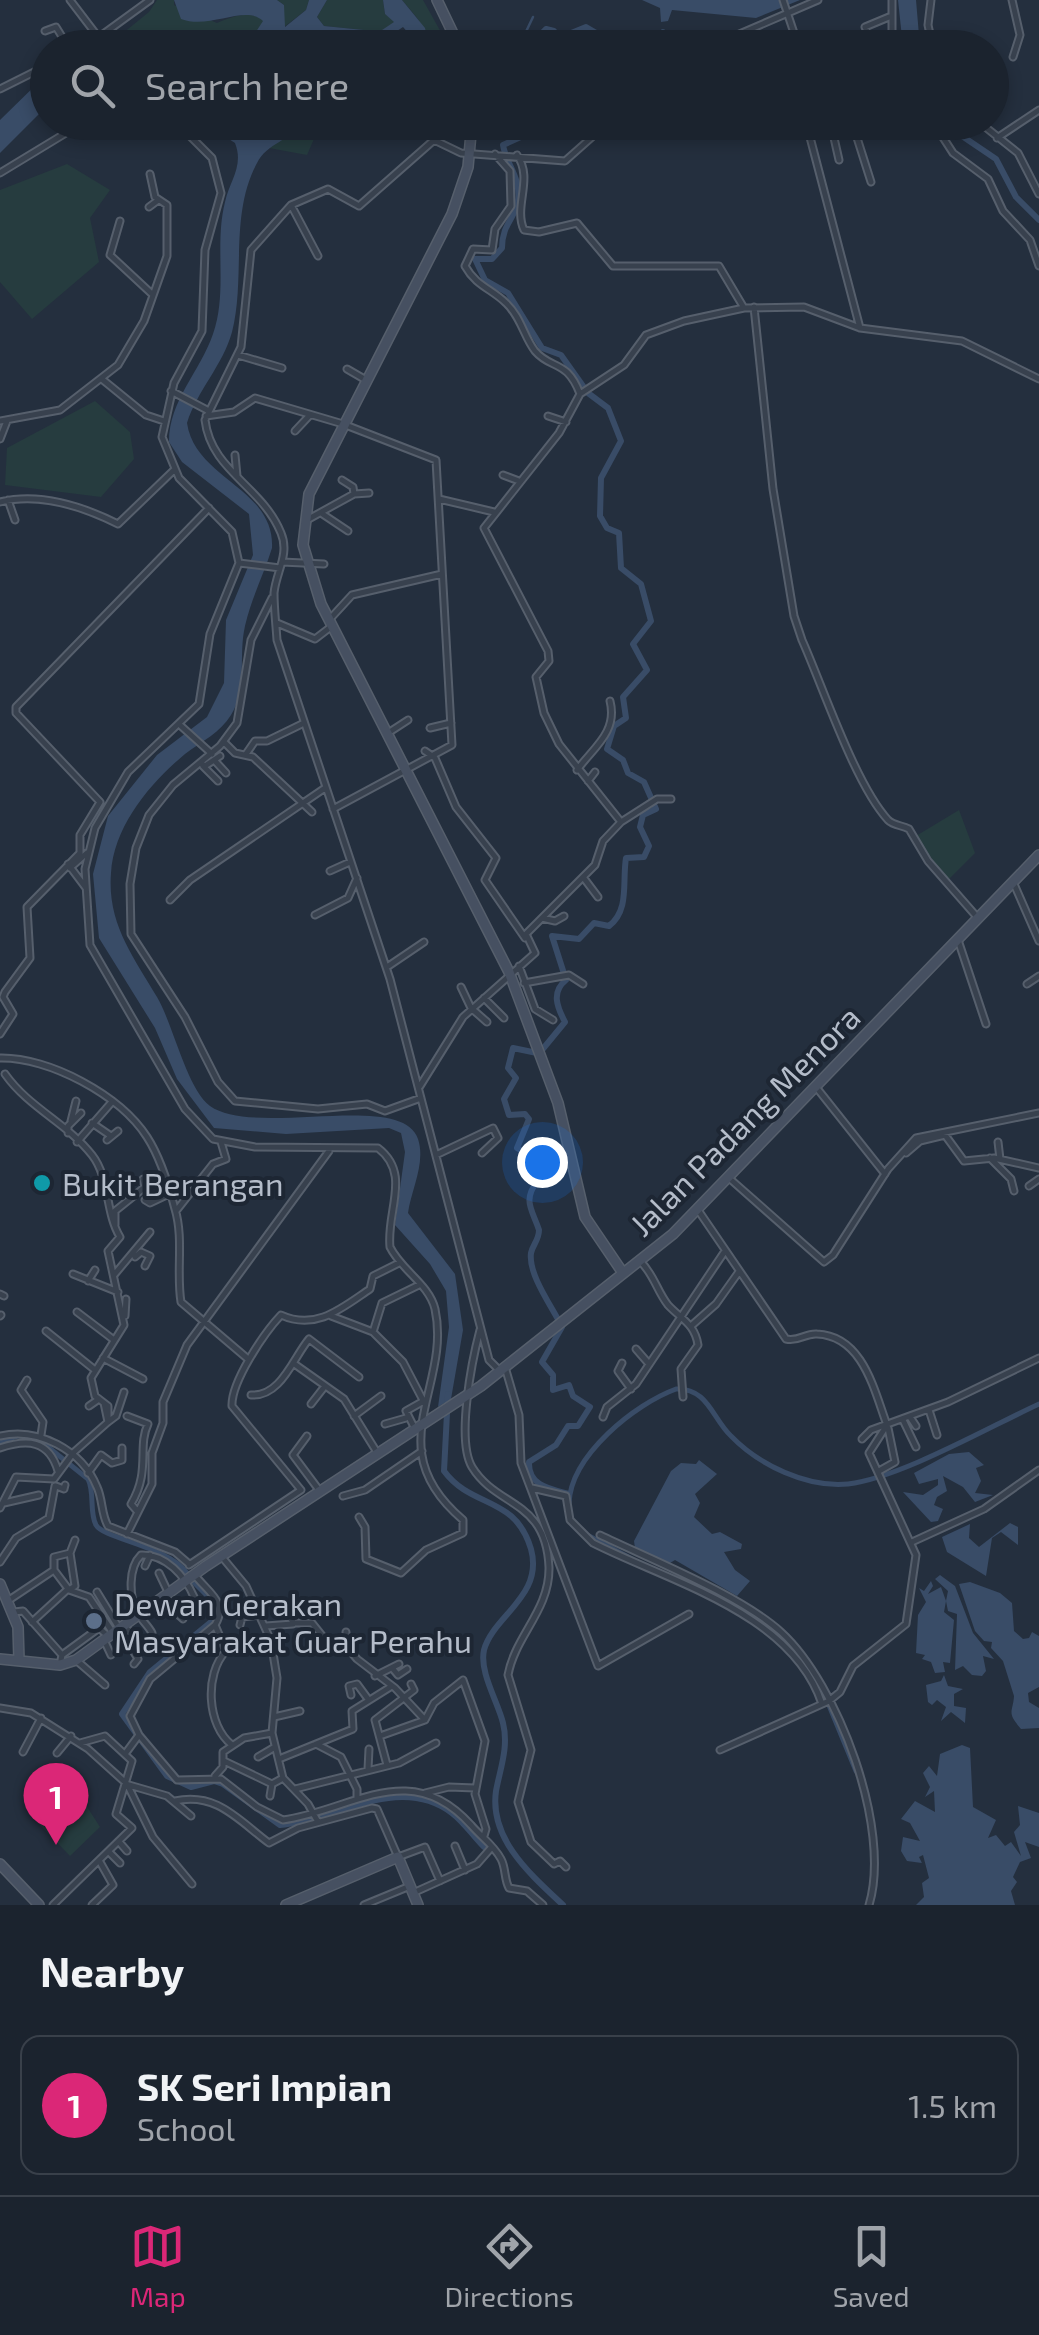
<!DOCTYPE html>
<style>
:root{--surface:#1b232e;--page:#282f3a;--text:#f1f3f6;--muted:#a0a4aa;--line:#39404a;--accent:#db2777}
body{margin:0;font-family:"Exo 2",sans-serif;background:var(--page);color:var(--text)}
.you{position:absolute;left:542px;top:1162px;width:35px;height:35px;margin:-25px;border:8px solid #fff;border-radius:50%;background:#1a73e8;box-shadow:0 0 0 15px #1a73e833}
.badge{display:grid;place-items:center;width:65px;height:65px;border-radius:50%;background:var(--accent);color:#fff;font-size:32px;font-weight:700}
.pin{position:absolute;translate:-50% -82px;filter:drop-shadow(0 2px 5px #0008)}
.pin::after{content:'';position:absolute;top:52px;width:35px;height:30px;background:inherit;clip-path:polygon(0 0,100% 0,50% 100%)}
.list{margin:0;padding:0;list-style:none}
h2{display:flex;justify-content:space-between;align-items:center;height:130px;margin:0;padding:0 40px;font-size:42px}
h2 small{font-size:32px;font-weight:400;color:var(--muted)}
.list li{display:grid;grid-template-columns:65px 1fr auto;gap:30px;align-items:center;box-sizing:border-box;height:140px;margin:0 20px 20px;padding:0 20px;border:2px solid var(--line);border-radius:20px}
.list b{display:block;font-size:38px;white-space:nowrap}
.list p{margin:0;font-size:32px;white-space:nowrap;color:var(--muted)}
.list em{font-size:32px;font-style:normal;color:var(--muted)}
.icon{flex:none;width:55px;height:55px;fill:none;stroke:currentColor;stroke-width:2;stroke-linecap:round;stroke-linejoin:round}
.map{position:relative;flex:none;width:1039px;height:1905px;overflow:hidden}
.search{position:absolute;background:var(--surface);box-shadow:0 5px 15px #0003;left:30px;right:30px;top:30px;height:110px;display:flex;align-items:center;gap:25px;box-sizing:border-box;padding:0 35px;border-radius:55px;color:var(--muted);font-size:38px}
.sheet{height:290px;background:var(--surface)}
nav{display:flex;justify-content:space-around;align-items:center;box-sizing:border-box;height:140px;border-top:2px solid var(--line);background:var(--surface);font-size:28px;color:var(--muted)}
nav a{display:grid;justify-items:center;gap:5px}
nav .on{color:var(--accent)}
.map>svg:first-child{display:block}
</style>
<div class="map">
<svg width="1039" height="1905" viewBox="0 0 1039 1905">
<rect width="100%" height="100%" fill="#242f3e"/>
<path fill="#263c3f" d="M157,0h17v5l43,18c15,-6 33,-14 47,-2l-18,26 -139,-1 42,-34z
M277,0h32l-3,10 -22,17v-22z
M327,0h56l2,14 10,8 -22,15 -9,-7 -40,-4 -7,-9z
M402,0h21l24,43 -3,4h-15l-11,-28z
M303,123h18l-14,32 -38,-7z
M67,164l43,26 -20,28 9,44 -67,57 -32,-37v-92z
M95,401l35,31 4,27 -33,38 -96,-12 2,-37z
M959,810l16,43 -28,28 -31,-45z
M75,1788l25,39 -30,29 -31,-32z"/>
<path fill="#394c67" d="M174,0h103l7,5 1,22 21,-17 3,-10h18l-10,17 7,9 40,4 9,6 21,-14 -9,-8 -2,-14h19l23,28 4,19h-18v-11l-8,-9 -21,14 13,6h-89l-15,-14 -12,4 -7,10h-26l17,-26c-18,-17 -53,9 -82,-2z
M642,0h158l-44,18 -84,-8 -4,11 -7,1 -1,-14z
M898,0h18l4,47h-17z
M47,74v32l-47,47v-33z
M204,123h99c-12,17 -36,20 -46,40 -28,52 -11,115 -25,169 -9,33 -35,59 -45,91 8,56 88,65 85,125 -8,26 -21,51 -27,78 -7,30 3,62 -14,89 -10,17 -30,27 -46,39 -35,29 -71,72 -74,119 -4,50 22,83 46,124 16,27 30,92 53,109 45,32 192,-16 208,33 8,24 -7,51 -10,74l47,61 8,56 -12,69 -13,8 11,-80 -3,-36 -16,-27 -35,-39 10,-73 -4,-19 -12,-5 -103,6 -72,-6 -37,-49 -22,-51 -56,-90 -6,-64 15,-58 49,-61 50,-38 17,-34 2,-63 27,-65 -4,-41 -67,-52 -13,-20c0,-42 31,-70 44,-108 15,-43 1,-88 12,-132 5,-22 19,-36 10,-59z
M969,1452l15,13 -8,3 5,13 -6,12 18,2 -18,7 -12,-15 -20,-11 4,15 -10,6 -3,8 9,4 -5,12 -7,1 -28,-30 20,3 15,-10v-6l-19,5 -5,-11 35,-19z
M699,1460l18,14 -22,20 5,9 -6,14 18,17 8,-2 22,12 -1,5 -17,3 11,18 15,11 -13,15 -62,-36 -5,3 -35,-15 -1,-7 37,-70 10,-8 15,1z
M1010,1523l8,4v18l-17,-13 -9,6 -6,38 -39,-24 -5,-15 28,-13 -1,14 10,9z
M940,1575l15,11 18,47 21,26 -11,-3 3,15 -4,5 -10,-1 -9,-9 -8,4 2,-56 -9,-3 -2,-10 -2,11 10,8 -4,43 -7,-1 2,10 -10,1 -4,-11 -9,-3 3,-4 -9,-2 2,-38 8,-13 -7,-14 5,3 7,-10 2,5 -5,8 13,-7 5,14 2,-10 -13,-12z
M970,1582l30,11 12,10 2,28 9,8 6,-1 3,-6 7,4v51l-11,6 1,9 10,6v20l-18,1c-15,-18 -8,-16 -7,-33l-11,-35 -12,-13 1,-6 -8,-1 -9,-10 -16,-47z
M944,1675l4,11 15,3 -9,5v12l12,2 -1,15 -14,-11 -10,9 5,-14 -9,-7 -5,5 -4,-3 -2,-17 15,-4z
M962,1745l8,3 3,59 23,13 -8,18 8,-3 9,11 6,-4 10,14 -7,-24 6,-7 -2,-19 21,7v34l-14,-5 6,16 -11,4 -7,15 4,5 -6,9 4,14h-99l8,-8 -2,-14 7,-5 -6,-23 -4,2 3,6 -15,-2 -6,-10 2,-14 17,4 -10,-18 -9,-4 14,-18 20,11 -1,-21 -9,6 5,-10 -7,-14 6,-7 8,10 3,-22z"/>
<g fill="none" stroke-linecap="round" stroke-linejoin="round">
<path stroke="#394c67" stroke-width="2.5" d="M523,38l10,-21"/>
<path stroke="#394c67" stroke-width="5" d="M38,1439l50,40c7,14 1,33 8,46 8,14 71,21 91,48
M0,1442l18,-6
M569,1503c2,-48 66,-99 107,-114 32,-1 36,29 55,47 28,29 76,52 117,48 52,-6 141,-57 191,-80
M589,1536l43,23
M737,1609l49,32
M826,1698l30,73"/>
<path stroke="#394c67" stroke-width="6" d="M512,48l11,-10 11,3 12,-12 8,2v9l32,-13 36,21
M657,48l6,-16
M534,122v9l-31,14c3,19 18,32 15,56 -3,18 -16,23 -16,47l-10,11h-17l10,21 23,13 34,55 19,7 27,38 20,15 13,33 -20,37 -1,38 7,12 12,5 2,35 20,16 10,37 -18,23 14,26 -24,27 3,21 -12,8 -7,23 16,11 5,13 16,9 12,27 -13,6 -3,12 9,19 -5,11 -18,1c-4,23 4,52 -17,68l-15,-3 -15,16 -27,-3 14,44c-15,12 -9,27 -1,42l-23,28
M954,122l8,14 34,23 20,38 23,23
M537,1053l-24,-5 -5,20 8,10 -12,21 5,16 16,-1 4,5 -12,29 10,6 11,26c-16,21 -6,29 1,50 0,10 -6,14 -8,23 -3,22 22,55 31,74l-20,35 11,13v15l16,-5 4,11 17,11 -12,19h-10l-12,19 -27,17c-1,24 21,27 40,32
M448,1394l-4,77c28,38 71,24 87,78 13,47 -38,67 -47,101 -5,22 14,52 19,73 6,24 -3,46 -7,68 -7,48 35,84 67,114
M194,1582l22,22 1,13 -67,55 -28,42 45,62 24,11 23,-6 9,3 57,41c56,-5 119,-52 172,-12 12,9 21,23 32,34"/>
<defs>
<path id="street" d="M70,0l29,38
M783,0l16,48
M931,0l-3,25 5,23
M1012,0l8,35 -7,22
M45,31l11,-4 13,21
M84,48l66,-48
M707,48l111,-48
M875,48l-10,-21 24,-10
M892,48v-48
M0,89l48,-24
M176,122l36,36 9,35 -16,57 -3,81 -28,52 -12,54 17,41 53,54 7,31 -29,71 -11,70 -71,68 -33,56 -10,41 5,76 95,164 28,30 42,8 123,1c34,26 8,63 12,99 11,23 39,37 45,62 17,79 -58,138 28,211v13l-37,17 -25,23 -35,-14 -1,-32 -6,-10
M806,122l54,206
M852,122l19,60
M933,122l20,31 35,26 15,32 27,29 9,26
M979,122l39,31 21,41
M832,129l7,31
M808,136l33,-14
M997,138l42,-28
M495,154l15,17 1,35 -16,23 -3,21 -19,-1 -8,17c11,20 27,23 41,37 15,14 18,34 29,48 16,19 32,8 45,43
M517,155c17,24 -4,51 7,75l15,2 38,-9 36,43h106l25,42
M0,173l84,-51
M291,205l27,51
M149,207l8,-6
M120,221l-10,34 43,40
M754,307l19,182 21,127 8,24c21,47 53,144 86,180 6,6 14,5 21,9l19,32 49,56
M238,355l44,13
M347,369l19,11
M103,380l43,35 18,6
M171,391l36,19
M206,416l28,-4 21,-14 88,26 93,36 16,285 -119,64
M548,416l18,6
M0,421l60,-11 58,-45 26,-44 23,-65v-51l-12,-8 -5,-23
M295,431l15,-16
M0,439l7,-18
M235,455l2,21
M503,475l16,6
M354,494l15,-1
M439,499l55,13
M8,500l7,20
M0,502c40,-10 82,4 118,22l56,-54
M321,513l27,18
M305,521l49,-27 -1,-7 -11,-7
M282,562l42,2
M239,563l41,5
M272,598l-21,42 -14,83 -17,23 -47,39 -24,30 -13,33 -6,36 1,50 54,83 33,65 17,19 83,8 49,-5 18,7 36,-13
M329,620l23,-25 90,-21
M277,623l38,16 17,-13
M181,726l31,28
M430,728l21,-5
M388,733l20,-13
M224,742l11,11 18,4 59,55
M425,751l10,7 21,49 40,51 -11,22 40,58
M246,754l9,-13h12l37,-18
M215,761l11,12
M200,763l5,3 15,-10
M203,766l15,15
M577,770c16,-22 41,-38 33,-69
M588,781l7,-9
M621,822l-62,-78 -15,-31 -8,-36 13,-16 -1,-10 -64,-123 75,-95 21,-39 44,-29 22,-30 38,-14 60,-13 60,-1 56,21 102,13 77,38
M68,864l18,24
M70,868l17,-15
M330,871l20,-9
M583,877l15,20
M1014,884l25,57
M170,900l20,-20 135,-92
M315,915l33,-17 9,-20
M542,918l13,3 9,-5
M958,940l28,84
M519,966l16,43 18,11
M387,967l37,-25
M524,983l45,-8 14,9
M1027,984l12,-8
M461,987l10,21 16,14
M484,998l20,20
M0,1034l13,-20 -10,-17 2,-5 25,-34 -3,-51 53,-54v-18l20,-33 -84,-89v-6l193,-199
M0,1058c49,-1 120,37 147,79 13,20 22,49 28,72 9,30 1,63 6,93l67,57
M420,1086l43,-69 72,-64 -9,-19 69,-69 8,-24 18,-19 36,-23h14
M816,1087l69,87
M71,1121l5,-20
M92,1123l19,13
M68,1133v-7l13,-13
M107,1140l11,-9
M77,1142l34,-39
M998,1142l2,17
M906,1153l14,-12 25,-6 19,26 30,-3 45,10
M436,1155l57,-27 5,10 -16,15
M990,1158l21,21 3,12
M729,1178l95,84 9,-7 55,-86 28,-31 123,-25
M1029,1186l10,-7
M145,1200l5,3 19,-9
M698,1210l88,129c13,3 19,-6 31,-5 46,2 57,56 70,91l-18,28 47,102 -10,69 -53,42 -13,26 -11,9 -109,49
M176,1211l37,-47 13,-5 -5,-17
M115,1225v-14l30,-24 -2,-8
M135,1257l6,-5 9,4 -5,10
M641,1262c13,13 16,29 27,43 13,14 27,19 30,40l-17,24 2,28
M73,1274l45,18
M114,1275l36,-43
M88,1281l7,-11
M0,1294l4,2
M77,1312l37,28
M0,1316l1,-1
M125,1316l1,-17
M331,1316l42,16 30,30 22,42
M691,1326l25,-22 22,-31
M480,1330c-8,30 -24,110 -8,137 25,41 74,32 77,100 1,43 -34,69 -41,108l23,75 -13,52 13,40 23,22 6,-3 6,6
M46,1331l49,39
M373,1332l9,-29 37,-18
M636,1349l13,15
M103,1358l40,21
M293,1363l51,36 34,55
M622,1363l-4,8 13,18
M505,1367l14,48 2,48 77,203 91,-52
M499,1370l-10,-10 -99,-381 -113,-339c-1,-15 -3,-32 -3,-47 2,-21 16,-39 7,-60 -19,-47 -70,-62 -76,-113l36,-73 10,-97 40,-45 37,-16 31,17 75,-66 27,13 104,8 44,-39
M27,1380l-6,10 22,32 -2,13
M251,1395c30,2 42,-37 58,-56l50,38
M104,1403l4,19
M311,1404l14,-18
M89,1406l10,-7
M929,1410l8,25
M127,1416l21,8c-11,23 3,47 -17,80l6,7
M354,1416l27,-20
M603,1417l4,-10 29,-23 89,-133
M910,1417l6,9
M903,1420l13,27
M108,1422l8,-6 8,-24
M385,1424l21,-6
M415,1429l-9,-18 16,-9
M0,1436c38,-9 82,14 97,51 6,13 4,27 11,39l67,26 14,12
M307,1436l-14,19 26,35
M862,1439l9,-9 77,-28 91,-44
M0,1448c27,-9 49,-8 58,23
M879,1471l16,-9 -7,-34
M88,1473l13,-18 11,8 10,-3v-12
M56,1486l8,3 1,-4
M532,1488l34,8 4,24 23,23c77,39 199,70 229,161
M343,1496l22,-6 57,-39
M4,1503l35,-8
M0,1508l16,-31 38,2 20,-27 34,-30v-16l-13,-10 -4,-18 33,-53 -16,-74 12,-14c-15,-25 -10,-59 -28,-82 -25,-32 -63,-47 -87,-81
M127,1534l25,-50v-31l11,-30v-21l24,-57 142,-194
M600,1535c52,25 140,60 181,97 57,52 111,197 88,273
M912,1542l72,-33 55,-39
M222,1557l24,29 25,55 6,37 -5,55 11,45 25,26 10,18
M0,1562l16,-24 33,-20 6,-32
M189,1565l112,-75 -69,-84c-1,-24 32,-73 49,-91 35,16 61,-7 89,-26l3,-13 26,-13
M145,1566l5,-11
M54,1570l15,20 6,-4 -5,-33 5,-13
M159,1573l9,19
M69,1590l20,7 24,36
M97,1592l41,67 -4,5
M160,1598l23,21
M9,1600l45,-30v-13l16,-4
M284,1610l10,13h18l20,25 14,-2
M14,1612l9,-1 39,44
M32,1622l36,-33
M215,1625l11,26c-22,23 -19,75 6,94
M240,1625l2,-8 18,-2
M124,1626l19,19
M266,1626l27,-2
M346,1632v14l11,13 38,29 30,32
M152,1633c-4,-8 -12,-14 -15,-21 -8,-16 -9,-44 4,-57 25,-1 44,21 53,42
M104,1640l7,15
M76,1660l29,25
M60,1665l2,-10 37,-27 10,9
M393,1669l5,6 9,-6
M375,1676l24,-12
M351,1695l-2,-9 8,-2 11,15
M0,1708l31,5 57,36 39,35 26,53 39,47
M274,1717l26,-6
M139,1735l-9,-19 20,-37 65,-54c14,-23 -8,-33 -21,-51
M380,1736l45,-16 9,-17 29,-23 22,61 -10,53 11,35 -2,7
M316,1744l25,13 16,32v9
M23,1752l18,-34
M57,1753l14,-17
M125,1754l14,-19 38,45 44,-1 36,28 26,13c70,-10 127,-63 188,5 10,12 22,19 30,34 5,9 3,20 8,29l18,3 16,14
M258,1757l17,-10
M279,1759l74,-30 -1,-18 40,-25
M224,1761l48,23
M387,1765l-12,-45 39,-30 -3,-6
M368,1769l1,-20
M215,1776l8,-9v-15l21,-14 28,-5
M129,1785l38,11 24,20
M295,1789l104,-26 37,-20
M425,1793l24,-6 26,1
M270,1796l2,-12 11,-6
M175,1801c42,-9 63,19 94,42l29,-15 74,-20 5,1 21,48 27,-10 15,34
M120,1843l7,8
M455,1846l10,24
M110,1853l10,10
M413,1893l64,-29 14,-16
M53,1905l79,-77 -16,-14 16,-53 -27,-25 -25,7
M92,1905l21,-20 -13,-23
M364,1905l46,-19"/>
<path id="secondary" d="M437,0l23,48
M472,122l-4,45 -16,47 -143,280 -6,51 18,59 188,368 49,131 27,114 38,56
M0,1584l18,43 1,33
M0,1659l60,6 16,-5 130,-94 275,-180 192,-152 366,-379
M0,1864l39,41
M286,1905l112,-48 20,48"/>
</defs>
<use href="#street" stroke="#565f6c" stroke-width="9"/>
<use href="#secondary" stroke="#565f6c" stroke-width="12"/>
<use href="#street" stroke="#38414e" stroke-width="5"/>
<use href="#secondary" stroke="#465061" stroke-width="9"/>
</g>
<circle fill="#0f9aa8" stroke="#1d2633" stroke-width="4" cx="42" cy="1183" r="10"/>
<circle fill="#5c6f8a" stroke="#1d2633" stroke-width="4" cx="94" cy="1621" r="10"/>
<g text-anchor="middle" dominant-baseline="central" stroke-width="8" stroke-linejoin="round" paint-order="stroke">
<g font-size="32" fill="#b4bcc9" stroke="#1d2633">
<text transform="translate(744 1120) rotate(-45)">Jalan Padang Menora</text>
</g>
<g font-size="32" fill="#b4bcc9" stroke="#1d2633" text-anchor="start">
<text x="62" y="1183">Bukit Berangan</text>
<text x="114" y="1603">Dewan Gerakan<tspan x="114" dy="37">Masyarakat Guar Perahu</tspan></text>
</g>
</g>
</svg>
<div class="you"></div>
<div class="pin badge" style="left:56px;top:1845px">1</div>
<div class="search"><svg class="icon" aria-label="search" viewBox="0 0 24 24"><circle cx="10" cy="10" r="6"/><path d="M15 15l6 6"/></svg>Search here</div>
</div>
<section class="sheet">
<h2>Nearby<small></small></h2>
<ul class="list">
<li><span class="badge">1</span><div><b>SK Seri Impian</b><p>School</p></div><em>1.5 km</em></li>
</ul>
</section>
<nav>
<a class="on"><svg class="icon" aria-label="map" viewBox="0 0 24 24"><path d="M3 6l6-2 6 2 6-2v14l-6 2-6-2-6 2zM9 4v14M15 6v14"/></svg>Map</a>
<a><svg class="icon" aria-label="directions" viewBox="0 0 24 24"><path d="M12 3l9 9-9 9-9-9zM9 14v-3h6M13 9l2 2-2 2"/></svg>Directions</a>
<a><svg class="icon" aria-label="saved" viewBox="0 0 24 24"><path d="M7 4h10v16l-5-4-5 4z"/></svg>Saved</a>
</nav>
